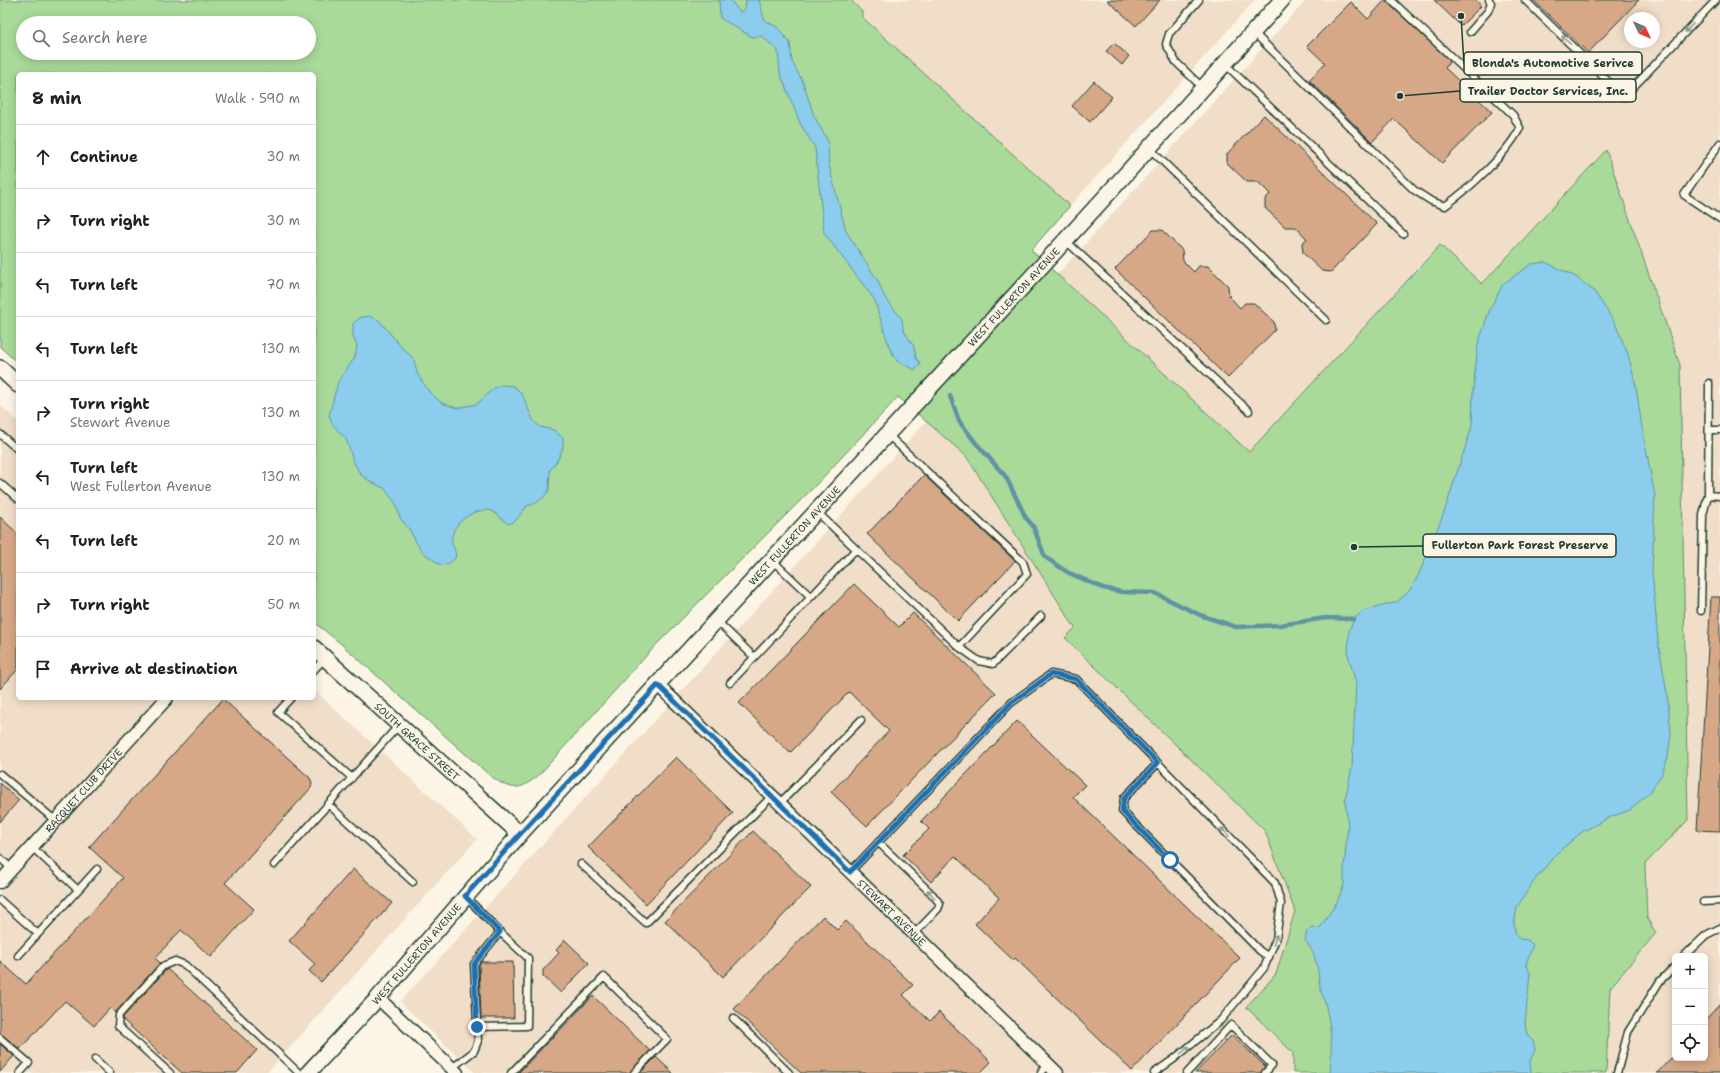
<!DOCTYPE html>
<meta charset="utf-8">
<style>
:root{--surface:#fff;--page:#f2f2f2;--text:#202124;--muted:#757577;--line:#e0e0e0}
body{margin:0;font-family:"Shantell Sans",sans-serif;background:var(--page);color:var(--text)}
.controls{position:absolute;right:12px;bottom:12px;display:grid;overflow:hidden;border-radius:6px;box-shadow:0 2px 10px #0003}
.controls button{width:36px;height:36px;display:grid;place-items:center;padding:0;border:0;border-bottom:1px solid var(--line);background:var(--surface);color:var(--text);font:20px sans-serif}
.compass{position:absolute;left:1624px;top:12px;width:36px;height:36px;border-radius:50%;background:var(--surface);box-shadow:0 2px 10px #0003;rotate:134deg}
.stop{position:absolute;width:12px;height:12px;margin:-9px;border:3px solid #1f6fb2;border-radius:50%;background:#fff}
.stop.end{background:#1f6fb2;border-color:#fff;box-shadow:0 1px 4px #0008}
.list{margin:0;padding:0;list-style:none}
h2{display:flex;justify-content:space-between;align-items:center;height:52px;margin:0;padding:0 16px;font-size:17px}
h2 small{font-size:13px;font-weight:400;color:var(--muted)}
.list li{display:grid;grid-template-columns:26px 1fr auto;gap:12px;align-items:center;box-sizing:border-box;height:64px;padding:0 16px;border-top:1px solid var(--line)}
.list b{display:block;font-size:15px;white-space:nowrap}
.list p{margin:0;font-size:13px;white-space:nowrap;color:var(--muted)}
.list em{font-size:13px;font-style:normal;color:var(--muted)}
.icon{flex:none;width:22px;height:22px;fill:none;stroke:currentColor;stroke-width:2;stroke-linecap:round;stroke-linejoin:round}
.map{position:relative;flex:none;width:1720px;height:1073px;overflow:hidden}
.search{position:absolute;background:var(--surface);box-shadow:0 2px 10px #0003;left:16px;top:16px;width:300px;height:44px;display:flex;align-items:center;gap:10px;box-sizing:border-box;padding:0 14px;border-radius:22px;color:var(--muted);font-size:15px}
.panel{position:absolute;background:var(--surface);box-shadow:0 2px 10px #0003;left:16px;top:72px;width:300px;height:628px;border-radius:6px}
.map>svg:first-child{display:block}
</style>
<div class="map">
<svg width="1720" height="1073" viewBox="0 0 1720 1073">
<rect width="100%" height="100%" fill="#fcf5e5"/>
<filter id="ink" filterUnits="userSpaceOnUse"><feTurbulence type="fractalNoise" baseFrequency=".025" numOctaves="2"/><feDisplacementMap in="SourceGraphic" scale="8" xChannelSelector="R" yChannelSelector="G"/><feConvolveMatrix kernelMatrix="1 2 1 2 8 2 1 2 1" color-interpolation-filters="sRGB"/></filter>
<g filter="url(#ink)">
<path fill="#f1dec9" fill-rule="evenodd" d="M843,0h412l-185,206z
M1306,0h414v1073h-114l4,-85 46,-55 -9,-15 -2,-54 43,-44 -8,-455 -74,-215 -124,134 -43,-39 -190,208 -192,-178zM1630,18h24v24h-24zM1675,956h30v102h-30z
M0,405l18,16v277h296v-8l163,149 -210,234h-267z
M926,421l40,35 109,172 -10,11 200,192 30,80 -19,63 -30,33 48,46 -1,20h-818l-75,-71z"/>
<path fill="#a9da9a" stroke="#648c67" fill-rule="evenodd" d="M0,0h851l11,12v5l208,189 -39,44 218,202 191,-207 42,39 124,-134 74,215 8,455 -43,44 2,54 9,15 -46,55 -4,85h-313v-20l-47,-46 30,-33 19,-63 -30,-80 -200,-193 10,-10 -109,-172 -68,-59 -85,91 -157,157 -117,130c-21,18 -30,15 -51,-1l-148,-131 -26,-21v-548h-296v289l-18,-16zM23,23h286v30h-286z"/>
<path fill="#8ccded" stroke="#6093a3" d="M719,0h11l10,12 5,-3 1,-9h13l5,19 14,9 12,15 2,19 11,20 11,34 14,25 1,25 17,65 32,50 6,15 18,23 1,10 11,18 2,11 5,6 -6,6 -18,-9 -7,-12 -16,-50 -50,-66 -9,-85 -15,-25 -20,-50 -2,-22 -16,-15 -10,1 -32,-19z
M1545,262l31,15 18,14 21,32 13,31 8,32 6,42 13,68 -3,74 6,70 9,53 4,40 -3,24 -7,19 -12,17 -19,17 -22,8 -26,14 -26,22 -22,27 -17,26 -3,18 2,10 4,4 8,1 5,5 -7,19 4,9 -5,51 2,11 6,6 2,9 -5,11 1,12h-201c2,-20 2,-42 -3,-61 -1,-7 -4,-14 -6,-21 -5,-23 -1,-30 -16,-51l2,-9 5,-4 8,1 17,-26 7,-17v-18l4,-42 -3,-25 7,-33 4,-84 -8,-28 1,-25 5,-11 9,-8 34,-9 13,-12 9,-16 26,-64 27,-84 1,-36 5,-46 12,-35 13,-25 28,-20z
M369,316l10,4 23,28 11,10 5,17 12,18 12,10 15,5 20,-4 17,-16 8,-3 12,1 8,8 11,26 7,7 14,3 9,8v10l-6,13 -7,9 -1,20 -5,7 -8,6 -9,3 -11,14 -6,4c-9,-2 -13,-14 -23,-14 -16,0 -38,15 -35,33 1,5 5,9 3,15 -2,3 -6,5 -10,7l-6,-1 -18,-13 -12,-22 -9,-11 -4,-14 -12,-16 -11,-5 -12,-8 -7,-12 -8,-24 -14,-15 -3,-9 9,-33 17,-25 2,-11 -4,-9v-13l6,-6z"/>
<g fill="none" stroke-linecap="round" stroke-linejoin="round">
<path stroke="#6093a3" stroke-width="4.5" d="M950,396l9,25 17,22 30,34 20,41 7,8 12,31 22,15 36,16 19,4 33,1 45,22 36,12 44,-2 46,-7 28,1"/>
</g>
<path fill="#d6a887" stroke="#1f3d34" d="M1107,0h53l-24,26z
M1385,0l65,61 -5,7 47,44 -50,51 -48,-44 -22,23 -63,-62 16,-17 -18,-17 44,-44 17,17z
M1434,0h42l5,6 -20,20z
M1533,0h106l-51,53z
M1114,43l15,13 -7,9 -16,-14z
M1094,81l18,16 -22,25 -18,-16z
M1264,115l113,109 -46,48 -9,-1 -19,-18 -1,-10 5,-4 -11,-12h-11l-20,-19v-9l5,-5 -12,-12h-11l-20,-19v-9z
M1153,230h9l20,20 1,11 11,11 5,-6h9l20,20 1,10 11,12 5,-5h9l20,19 1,8 -47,48 -113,-109z
M924,475l91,86 -57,60 -91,-87z
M0,517l18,17v135l-18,20z
M854,584l45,43 14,-14 83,80 -129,133 -36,-34 58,-61 -40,-39 -59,61 -51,-50z
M1711,597h9v234l-23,-1z
M223,699l87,79 2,5 -1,5 -86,95 29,26 -43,48 -30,-27 -26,28 5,5 -45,50 -5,-5 -16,18 -29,-25 -45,48 -20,-15v-73l26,23 97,-106 -34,-31z
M1017,721l68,64 -12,12 167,161 -108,113 -117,-113 -2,2 -38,-36 24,-26 -44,-42 -24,26 -28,-27 26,-26 -8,-8z
M676,757l57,56 -87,91 -58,-57z
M0,783l19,17 -19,22z
M753,831l58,56 -88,90 -58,-56z
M353,869l39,34 -71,79 -12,-11 6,-7 -26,-23z
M823,916l14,14 9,-9 67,64 -10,10 27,26 9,-9 52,50 -11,11h-179l-67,-64z
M565,940l24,23 -28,30 -18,-17v-6l16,-17 -3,-3z
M481,962h32l1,56h-33l-2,-53z
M167,969l90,81 -20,23h-55l-59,-53v-3z
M593,996l57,55 -20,22h-112z
M1720,1004v69h-63l14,-15h34v-38z
M1232,1035l33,31 -4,7h-66z
M0,1044l14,12 -14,16z
M656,1057l17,16h-33z"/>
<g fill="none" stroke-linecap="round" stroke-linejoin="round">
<defs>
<path id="service" d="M1199,0l-30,34 -3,10 10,18 27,26
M1525,0l99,97 92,-97
M1253,32l161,158 17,11 14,5c24,-17 62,-52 75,-78l-7,-13 -122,-115
M1470,32l18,-21 3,-8 -2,-3
M1225,64l178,170
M1720,143l-36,52 36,24
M1149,148l177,172
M1065,240l184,171
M1709,430h11
M0,434l18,16
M887,434l136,128 4,12 -68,73
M0,483l18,16
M1708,495l12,1
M816,511l143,136 20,14 14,3 48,-48
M772,560l39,37
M1701,611l2,-96 5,-20 1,-112
M717,621l37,36
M314,670l11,-12
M730,683l126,-134
M291,698l-13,14 74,66
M1158,763l-34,35 -2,13 138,140 9,6
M0,774l56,47
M780,803l81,-83
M328,804l85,78
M878,842l55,53 7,9 -2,5 -24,25
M32,847l46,43 19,-21
M0,858l12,11
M581,864l65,59 126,-127
M274,865l125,-140
M850,872l161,-169 40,-29 25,5 199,204 6,20 -5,36 -12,29 -43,52 -47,39 -20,14
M0,900l38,34
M1703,902l17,-1
M18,956l60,-66
M1684,956l22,-21 14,-7
M733,1018l56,55
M477,1027l50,-1 1,-68 -28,-26
M0,1038l29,25 -9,10
M95,1059l15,14
M452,1068l22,-17 4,-10 -4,-77 26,-32 -34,-35
M170,1073l-52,-47 1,-11 44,-49 12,-5 10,4 114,108
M511,1073l93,-96 63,62 -33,34
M1041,1073l7,-8
M1187,1073l44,-48 41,40 -7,8
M1617,1073l11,-41 32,-51 15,-15"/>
<g id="minor">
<path id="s1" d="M658,685l399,388"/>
<path id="s2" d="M0,882l167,-184"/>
<path d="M378,998l79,75"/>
</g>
<g id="tertiary">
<path d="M0,368l18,17"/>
<path id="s3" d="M314,648l206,186"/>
<path id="s4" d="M308,1073l70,-75 142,-164 586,-638 176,-196"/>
</g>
</defs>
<use href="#service" stroke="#1f3d34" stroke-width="9"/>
<use href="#minor" stroke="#1f3d34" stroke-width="15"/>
<use href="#tertiary" stroke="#1f3d34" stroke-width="18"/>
<use href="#service" stroke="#fcf5e5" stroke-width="6"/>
<use href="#minor" stroke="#fcf5e5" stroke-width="12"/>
<use href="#tertiary" stroke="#fcf5e5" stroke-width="15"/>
</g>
<defs><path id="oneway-shaft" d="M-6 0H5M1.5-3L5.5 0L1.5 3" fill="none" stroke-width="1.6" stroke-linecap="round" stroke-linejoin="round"/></defs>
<g stroke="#8e998c">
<use href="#oneway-shaft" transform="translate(1689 28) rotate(134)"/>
<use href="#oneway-shaft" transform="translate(1566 40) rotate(-136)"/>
<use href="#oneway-shaft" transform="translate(1225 832) rotate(-134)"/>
<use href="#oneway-shaft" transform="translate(931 894) rotate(-132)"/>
<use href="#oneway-shaft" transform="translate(1275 940) rotate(-74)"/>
<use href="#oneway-shaft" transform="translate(1185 1050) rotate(-40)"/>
</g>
</g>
<g fill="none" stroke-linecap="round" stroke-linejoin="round" filter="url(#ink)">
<path stroke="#1f6fb2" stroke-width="5" d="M477,1027l-3,-63 26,-32 -35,-36 55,-62 138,-149 192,187 161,-169 40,-29 25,5 82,84 -34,35 -2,13 48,49"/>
</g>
<g text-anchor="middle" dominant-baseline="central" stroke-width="3" stroke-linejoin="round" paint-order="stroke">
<g font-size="10" fill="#1f3d34" stroke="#fcf5e5">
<text stroke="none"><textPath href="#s4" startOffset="1049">WEST FULLERTON AVENUE</textPath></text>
<text stroke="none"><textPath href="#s4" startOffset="725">WEST FULLERTON AVENUE</textPath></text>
<text stroke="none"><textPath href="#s3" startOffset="139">SOUTH GRACE STREET</textPath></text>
<text stroke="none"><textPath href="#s2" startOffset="124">RACQUET CLUB DRIVE</textPath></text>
<text stroke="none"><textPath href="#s1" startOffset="326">STEWART AVENUE</textPath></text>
<text stroke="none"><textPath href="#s4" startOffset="161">WEST FULLERTON AVENUE</textPath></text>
</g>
</g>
<path fill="none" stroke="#1f3d34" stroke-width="1.5" d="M1461 16L1464 64M1400 96L1460 91M1354 547L1423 546"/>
<g fill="#1f3d34" stroke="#fcf5e5" stroke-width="1.5">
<circle cx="1461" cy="16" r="4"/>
<circle cx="1400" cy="96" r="4"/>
<circle cx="1354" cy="547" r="4"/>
</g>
<g fill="#fcf5e5" stroke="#1f3d34" stroke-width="1.5">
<rect x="1464" y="52" width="178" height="23" rx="4"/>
<rect x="1460" y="79" width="176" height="23" rx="4"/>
<rect x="1423" y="534" width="193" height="23" rx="4"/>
</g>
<g font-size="11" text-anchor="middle" font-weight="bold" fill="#1f3d34">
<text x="1553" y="67">Blonda's Automotive Serivce</text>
<text x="1548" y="95">Trailer Doctor Services, Inc.</text>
<text x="1520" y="549">Fullerton Park Forest Preserve</text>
</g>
</svg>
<div class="controls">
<button>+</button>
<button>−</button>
<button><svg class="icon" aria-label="locate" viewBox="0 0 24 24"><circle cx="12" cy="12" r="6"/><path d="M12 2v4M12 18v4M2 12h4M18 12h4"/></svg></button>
</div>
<svg class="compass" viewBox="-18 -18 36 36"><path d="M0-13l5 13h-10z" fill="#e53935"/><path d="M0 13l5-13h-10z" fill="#757577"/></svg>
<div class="stop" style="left:1170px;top:860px"></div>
<div class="stop end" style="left:477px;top:1027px"></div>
<div class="search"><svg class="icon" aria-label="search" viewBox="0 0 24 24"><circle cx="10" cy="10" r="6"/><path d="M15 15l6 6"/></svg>Search here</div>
<section class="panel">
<h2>8 min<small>Walk · 590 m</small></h2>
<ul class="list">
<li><svg class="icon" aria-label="ahead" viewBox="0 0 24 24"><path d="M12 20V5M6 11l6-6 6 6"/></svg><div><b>Continue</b></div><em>30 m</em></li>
<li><svg class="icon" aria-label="right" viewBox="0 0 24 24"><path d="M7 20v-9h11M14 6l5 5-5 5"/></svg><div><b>Turn right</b></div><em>30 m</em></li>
<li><svg class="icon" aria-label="left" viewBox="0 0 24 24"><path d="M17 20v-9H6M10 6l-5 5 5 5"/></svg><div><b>Turn left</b></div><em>70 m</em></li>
<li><svg class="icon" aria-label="left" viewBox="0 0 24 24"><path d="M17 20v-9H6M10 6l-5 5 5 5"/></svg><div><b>Turn left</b></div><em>130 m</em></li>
<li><svg class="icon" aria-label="right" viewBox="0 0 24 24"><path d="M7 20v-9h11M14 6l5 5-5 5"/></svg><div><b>Turn right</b><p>Stewart Avenue</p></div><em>130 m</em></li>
<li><svg class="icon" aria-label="left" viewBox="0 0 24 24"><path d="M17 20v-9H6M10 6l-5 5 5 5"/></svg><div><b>Turn left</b><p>West Fullerton Avenue</p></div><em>130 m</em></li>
<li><svg class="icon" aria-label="left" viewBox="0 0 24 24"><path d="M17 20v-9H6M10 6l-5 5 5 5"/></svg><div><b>Turn left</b></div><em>20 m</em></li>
<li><svg class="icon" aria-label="right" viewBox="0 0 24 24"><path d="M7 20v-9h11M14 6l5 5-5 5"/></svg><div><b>Turn right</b></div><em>50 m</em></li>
<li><svg class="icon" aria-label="arrive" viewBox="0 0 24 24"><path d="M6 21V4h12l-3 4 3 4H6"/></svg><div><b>Arrive at destination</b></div></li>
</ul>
</section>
</div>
